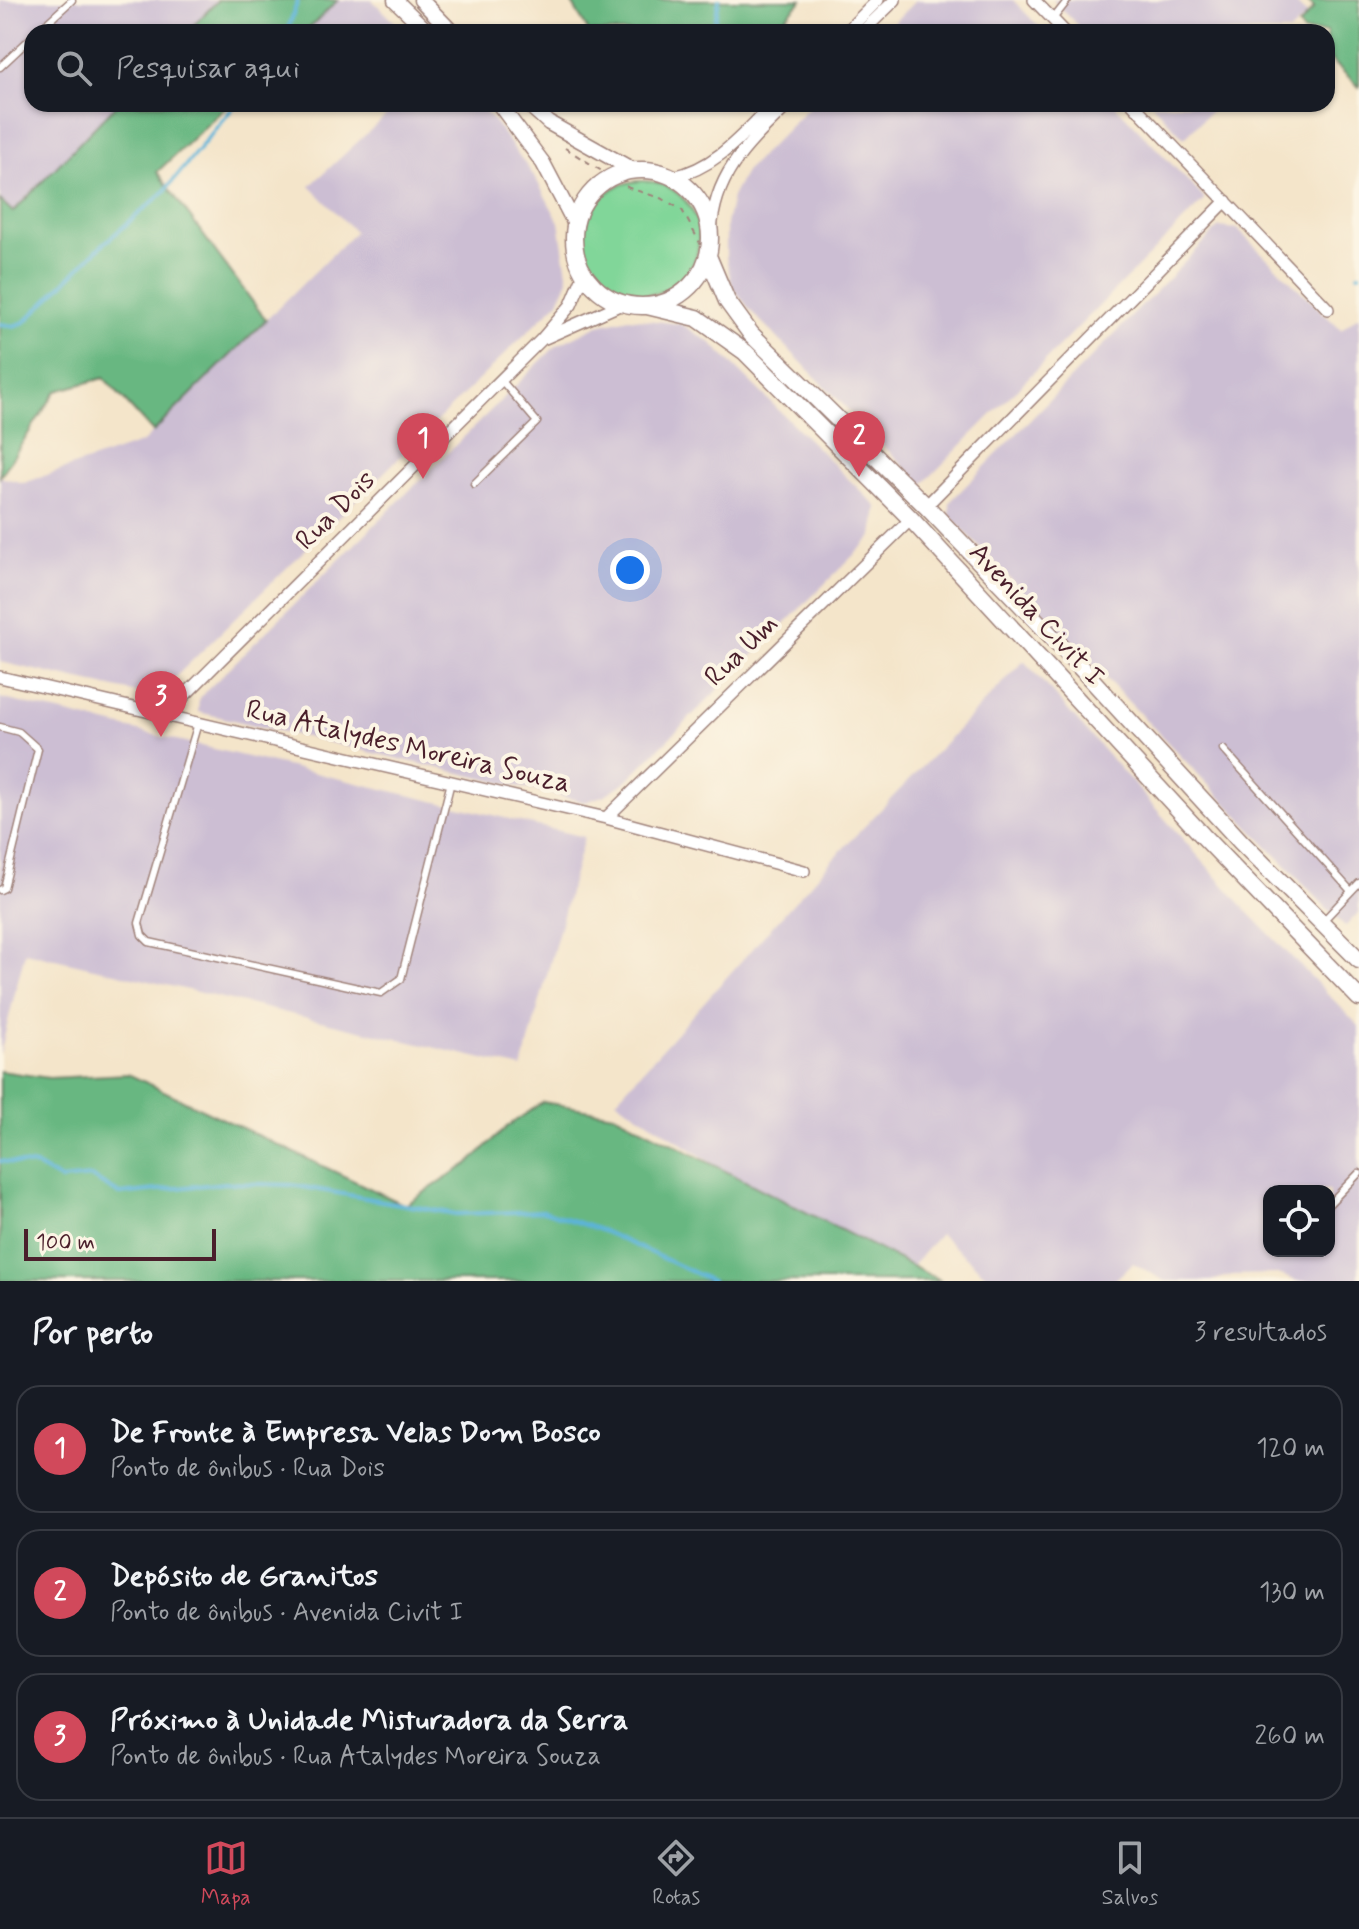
<!DOCTYPE html>
<html lang="pt">
<meta charset="utf-8">
<style>
:root{--surface:#171b24;--page:#242831;--text:#f1f3f6;--muted:#9ea1a6;--line:#363941;--accent:#d1495b}
body{margin:0;font-family:Mynerve,sans-serif;background:var(--page);color:var(--text)}
.controls{position:absolute;right:24px;bottom:24px;display:grid;overflow:hidden;border-radius:16px;box-shadow:0 2px 6px #0004}
.controls button{width:72px;height:72px;display:grid;place-items:center;padding:0;border:0;border-bottom:2px solid var(--line);background:var(--surface);color:var(--text);font:40px sans-serif}
.scale{position:absolute;left:24px;bottom:20px;width:192px;box-sizing:border-box;padding-left:8px;border:4px solid #4a1f2b;border-top:0;font-size:22px;line-height:28px;white-space:nowrap;color:#4a1f2b;-webkit-text-stroke:6px #fcf5e5;paint-order:stroke}
.you{position:absolute;left:630px;top:570px;width:28px;height:28px;margin:-20px;border:6px solid #fff;border-radius:50%;background:#1a73e8;box-shadow:0 0 0 12px #1a73e833}
.badge{display:grid;place-items:center;width:52px;height:52px;border-radius:50%;background:var(--accent);color:#fff;font-size:26px;font-weight:700}
.pin{position:absolute;translate:-50% -66px;filter:drop-shadow(0 2px 4px #0008)}
.pin::after{content:'';position:absolute;top:42px;width:28px;height:24px;background:inherit;clip-path:polygon(0 0,100% 0,50% 100%)}
.list{margin:0;padding:0;list-style:none}
h2{display:flex;justify-content:space-between;align-items:center;height:104px;margin:0;padding:0 32px;font-size:34px}
h2 small{font-size:26px;font-weight:400;color:var(--muted)}
.list li{display:grid;grid-template-columns:52px 1fr auto;gap:24px;align-items:center;box-sizing:border-box;height:128px;margin:0 16px 16px;padding:0 16px;border:2px solid var(--line);border-radius:24px}
.list b{display:block;font-size:30px;white-space:nowrap}
.list p{margin:0;font-size:26px;white-space:nowrap;color:var(--muted)}
.list em{font-size:26px;font-style:normal;color:var(--muted)}
.icon{flex:none;width:44px;height:44px;fill:none;stroke:currentColor;stroke-width:2;stroke-linecap:round;stroke-linejoin:round}
.map{position:relative;flex:none;width:1359px;height:1281px;overflow:hidden}
.search{position:absolute;background:var(--surface);box-shadow:0 2px 6px #0004;left:24px;right:24px;top:24px;height:88px;display:flex;align-items:center;gap:20px;box-sizing:border-box;padding:0 28px;border-radius:24px;color:var(--muted);font-size:30px}
.sheet{height:536px;background:var(--surface)}
nav{display:flex;justify-content:space-around;align-items:center;box-sizing:border-box;height:112px;border-top:2px solid var(--line);background:var(--surface);font-size:22px;color:var(--muted)}
nav a{display:grid;justify-items:center;gap:4px}
nav .on{color:var(--accent)}
.map>svg:first-child{display:block}
</style>
<div class="map">
<svg width="1359" height="1281" viewBox="0 0 1359 1281">
<rect width="100%" height="100%" fill="#fcf5e5"/>
<filter id="ink" filterUnits="userSpaceOnUse"><feTurbulence type="fractalNoise" baseFrequency=".0125" numOctaves="2"/><feDisplacementMap in="SourceGraphic" scale="16" xChannelSelector="R" yChannelSelector="G"/><feConvolveMatrix kernelMatrix="1 2 1 2 8 2 1 2 1" color-interpolation-filters="sRGB"/></filter>
<filter id="wash" filterUnits="userSpaceOnUse"><feTurbulence type="fractalNoise" baseFrequency=".006" numOctaves="4" result="noise"/><feDisplacementMap in="SourceGraphic" scale="32" xChannelSelector="R" yChannelSelector="G"/><feGaussianBlur stdDeviation="1.8" result="paint"/><feColorMatrix in="noise" values="0 0 0 0 0 0 0 0 0 0 0 0 0 0 0 0 0 1.4 0 .05"/><feComposite in="paint" operator="in"/></filter>
<g filter="url(#wash)">
<rect width="100%" height="100%" fill="#f4e5ca"/>
<path fill="#ccbed3" fill-rule="evenodd" d="M0,0h218l-31,32h-155v72h85l-104,108 -13,-12z
M338,0h34l33,32h-88l-6,-6z
M916,0h97l31,32h-160z
M1053,0h240l14,15 -17,17h-206z
M384,104h93l17,17 42,58 23,43 9,57 -9,22 -404,396 -155,-35v-185l24,6 119,-41 212,-210 -45,-46 80,-74z
M812,104h302l91,95 -283,286 -172,-175 -18,-24 -6,-29v-33l6,-27 13,-25z
M1152,104h66l-34,34z
M1219,227l18,2 104,101 18,-15v597l-14,15 -395,-411v-14z
M629,318l52,6 30,19 166,164 -4,29 -248,246 -20,13 -20,7 -387,-90 1,-14 357,-352 42,-21z
M1024,661l224,251 111,114v255h-62l-19,-7 -45,1 -22,6h-46l-32,-18 -19,18h-121l-53,-47 -41,47h-7l-276,-181 217,-241zM1269,1191h60v60h-60z
M0,698l584,139 -62,231 -497,-116 -25,102z"/>
<path fill="#81d699" stroke="#667a62" stroke-width="2" d="M585 238a57 57 0 1 1 114 0a57 57 0 1 1-114 0Z"/>
<path fill="#68b781" stroke="#596b56" stroke-width="2" d="M218,0h120l-33,32h-118z
M570,0h232l-30,32h-183z
M1306,0h53v87l-32,-31v-24h-23l-5,-6 15,-18z
M117,104h112l-72,68 109,148 -113,112 -49,-54 -48,13 -56,86v-277l13,12z
M0,1071l49,7 79,-4 277,131 64,-42 39,-37 35,-24 71,12 327,167h-941z"/>
<g fill="none" stroke-linecap="round" stroke-linejoin="round">
<path stroke="#5cb4d9" stroke-width="4" d="M287,32l11,-32
M713,32l6,-32
M1358,274h1
M0,324l13,2 12,-4 76,-76 62,-53 73,-89
M0,1161l36,5 25,14 30,-3 29,17 105,-11 67,2 164,29 88,-3 59,20 109,50"/>
</g>
</g>
<g filter="url(#ink)">
<g fill="none" stroke-linecap="round" stroke-linejoin="round">
<defs>
<path id="service" d="M1053,19l15,-19
M37,32l35,-32
M0,67l32,-30
M474,484l63,-62 -35,-41
M198,723l-59,200 3,12 7,7 232,51 20,-14 50,-197
M0,727l19,5 19,17 -34,139 -4,2
M1223,749l128,142
M1323,921l36,-38
M1329,1204l30,-31"/>
<path id="minor" d="M1034,0l31,32
M846,32l32,-32
M862,32l33,-32
M1133,104l195,205
M673,177c43,-9 70,-43 100,-73
M711,233c3,-60 38,-90 78,-129
M545,338l79,-35
M926,506l300,-305
M0,677l606,141 198,53
M165,715l376,-375 30,-35 13,-31
M606,818l305,-299"/>
<path id="tertiary" d="M395,0l33,32
M421,0l31,32
M499,104l44,59 32,61
M528,104l21,19 84,47"/>
<path id="secondary" d="M574 238a68 68 0 1 1 136 0a68 68 0 1 1-136 0Z
M708,256l19,45 24,33 175,172 131,136 184,200 118,118
M647,306l50,12 48,34 166,167 292,317 156,162"/>
</defs>
<use href="#service" stroke="#9f827a" stroke-width="9"/>
<use href="#minor" stroke="#9f827a" stroke-width="14"/>
<use href="#tertiary" stroke="#9f827a" stroke-width="17"/>
<use href="#secondary" stroke="#9f827a" stroke-width="19"/>
<path stroke="#9f827a" stroke-width="2" stroke-dasharray="6 6" stroke-linecap="butt" d="M565,148l64,40 34,11 19,11 19,35"/>
<use href="#service" stroke="#fff" stroke-width="6"/>
<use href="#minor" stroke="#fff" stroke-width="11"/>
<use href="#tertiary" stroke="#fff" stroke-width="14"/>
<use href="#secondary" stroke="#fff" stroke-width="16"/>
</g>
</g>
<g text-anchor="middle" dominant-baseline="central" stroke-width="8" stroke-linejoin="round" paint-order="stroke">
<g font-size="28" fill="#4a1f2b" stroke="#fcf5e5">
<text transform="translate(336 511) rotate(-45)">Rua Dois</text>
<text transform="translate(1036 615) rotate(47)">Avenida Civit I</text>
<text transform="translate(742 651) rotate(-44)">Rua Um</text>
<text transform="translate(408 747) rotate(13)">Rua Atalydes Moreira Souza</text>
</g>
</g>
</svg>
<div class="controls">
<button><svg class="icon" aria-label="locate" viewBox="0 0 24 24"><circle cx="12" cy="12" r="6"/><path d="M12 2v4M12 18v4M2 12h4M18 12h4"/></svg></button>
</div>
<div class="scale">100 m</div>
<div class="you"></div>
<div class="pin badge" style="left:423px;top:479px">1</div>
<div class="pin badge" style="left:859px;top:477px">2</div>
<div class="pin badge" style="left:161px;top:737px">3</div>
<div class="search"><svg class="icon" aria-label="search" viewBox="0 0 24 24"><circle cx="10" cy="10" r="6"/><path d="M15 15l6 6"/></svg>Pesquisar aqui</div>
</div>
<section class="sheet">
<h2>Por perto<small>3 resultados</small></h2>
<ul class="list">
<li><span class="badge">1</span><div><b>De Fronte à Empresa Velas Dom Bosco</b><p>Ponto de ônibus · Rua Dois</p></div><em>120 m</em></li>
<li><span class="badge">2</span><div><b>Depósito de Granitos</b><p>Ponto de ônibus · Avenida Civit I</p></div><em>130 m</em></li>
<li><span class="badge">3</span><div><b>Próximo à Unidade Misturadora da Serra</b><p>Ponto de ônibus · Rua Atalydes Moreira Souza</p></div><em>260 m</em></li>
</ul>
</section>
<nav>
<a class="on"><svg class="icon" aria-label="map" viewBox="0 0 24 24"><path d="M3 6l6-2 6 2 6-2v14l-6 2-6-2-6 2zM9 4v14M15 6v14"/></svg>Mapa</a>
<a><svg class="icon" aria-label="directions" viewBox="0 0 24 24"><path d="M12 3l9 9-9 9-9-9zM9 14v-3h6M13 9l2 2-2 2"/></svg>Rotas</a>
<a><svg class="icon" aria-label="saved" viewBox="0 0 24 24"><path d="M7 4h10v16l-5-4-5 4z"/></svg>Salvos</a>
</nav>
